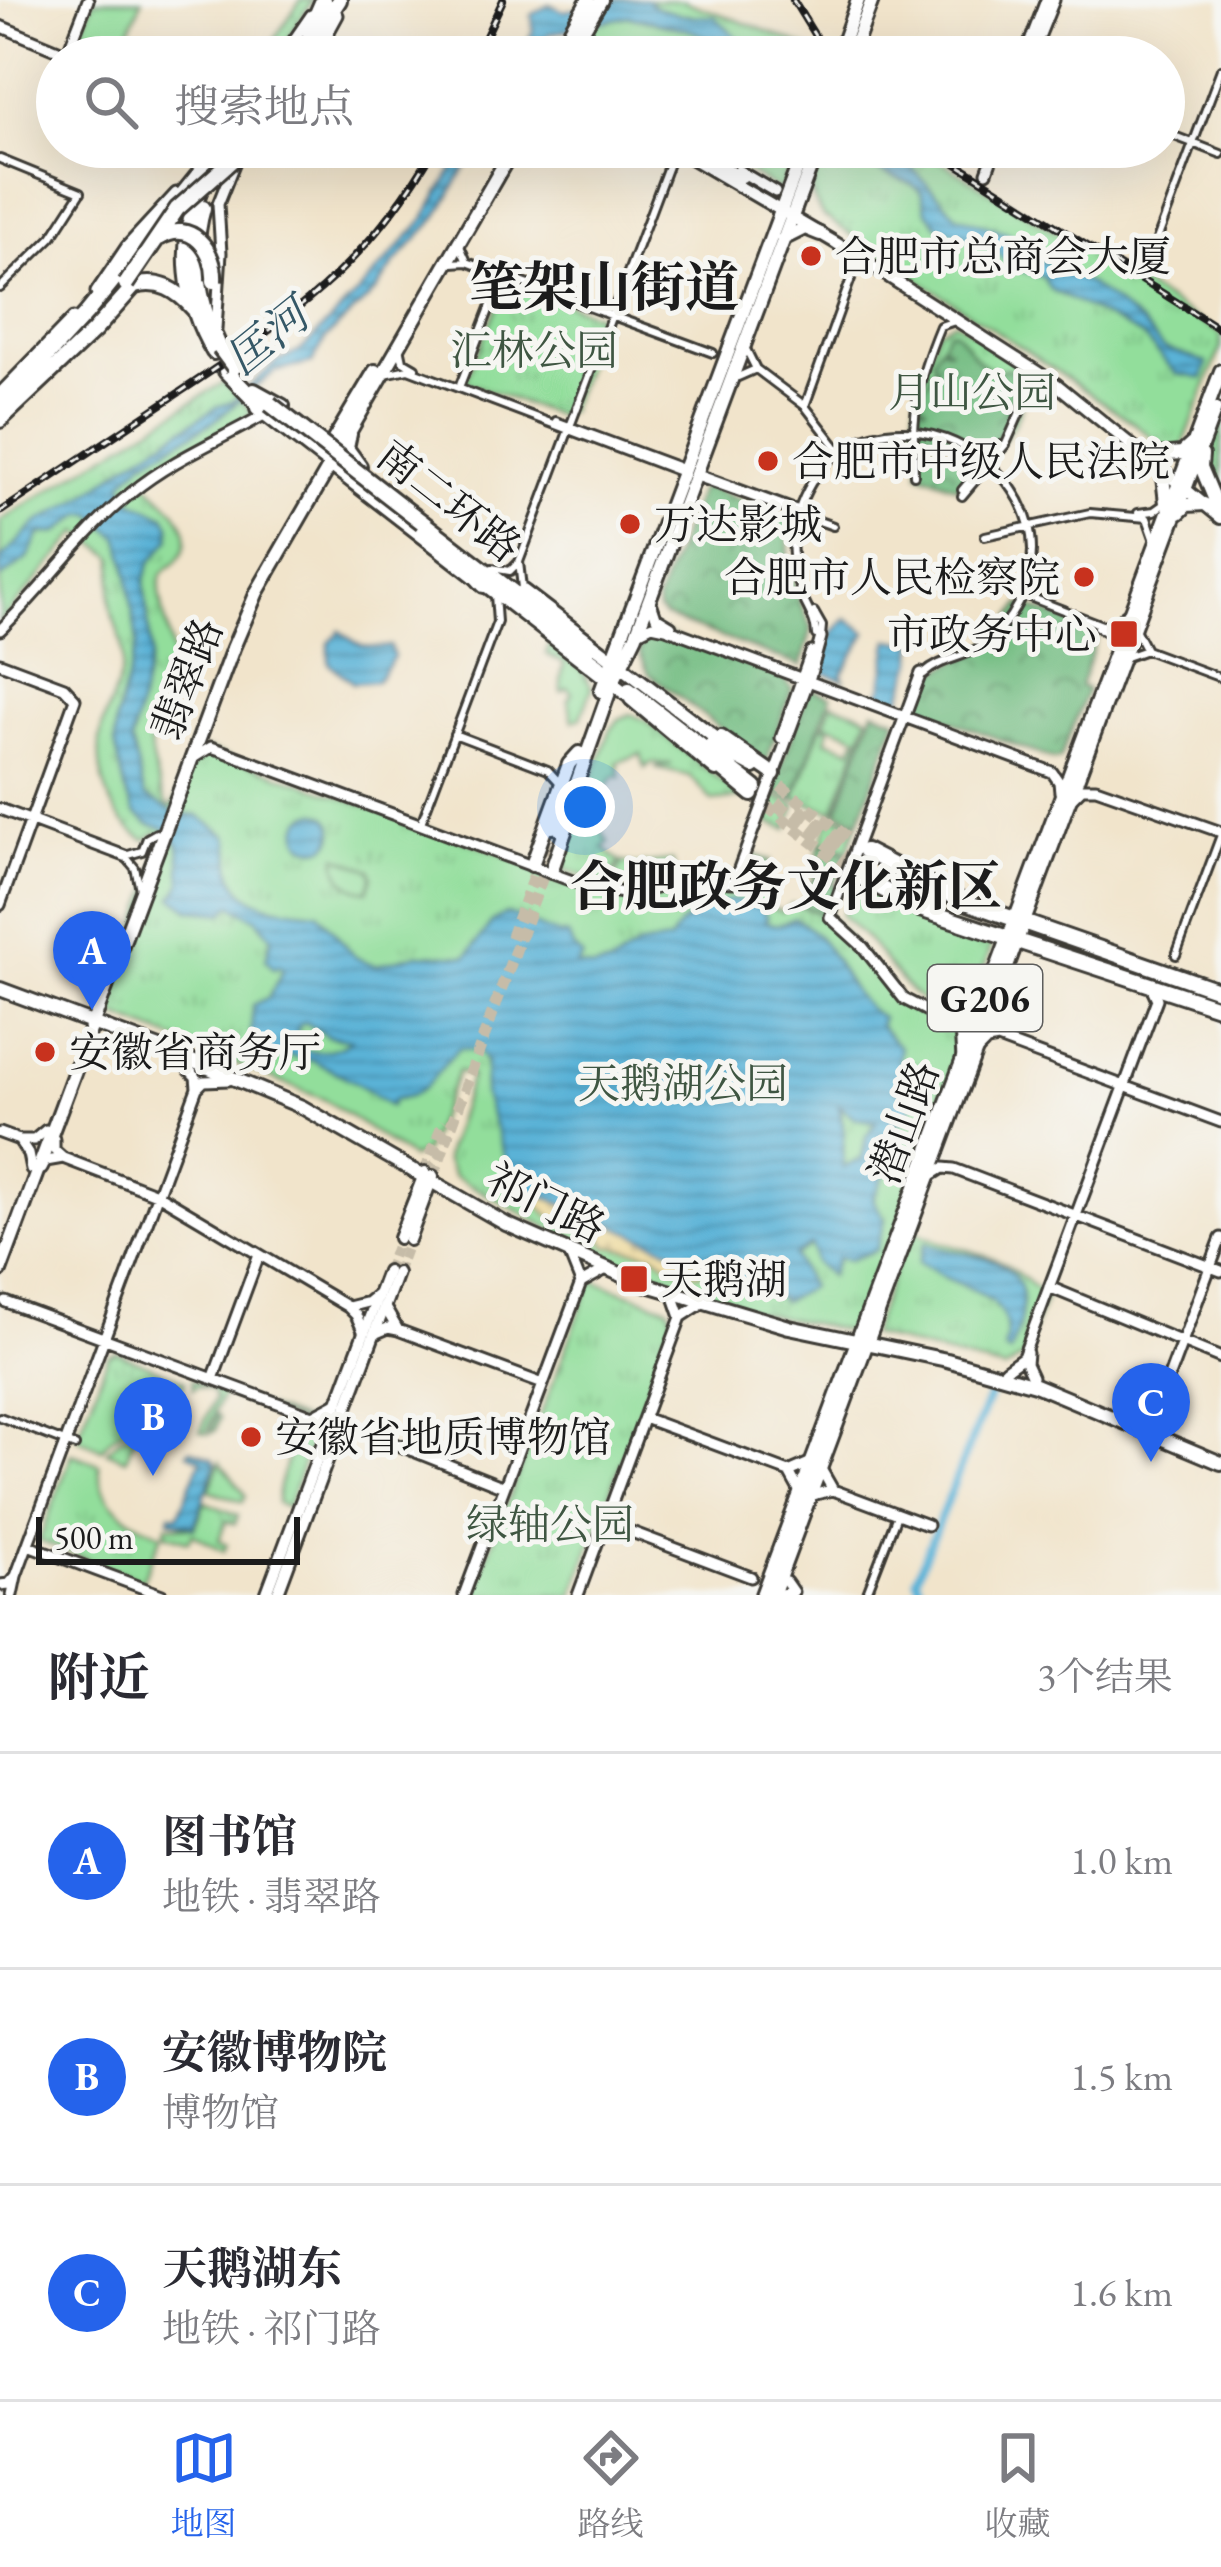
<!DOCTYPE html>
<html lang="zh">
<meta charset="utf-8">
<style>
:root{--surface:#fff;--page:#f2f2f3;--text:#2b2b33;--muted:#7c7c81;--line:#e1e1e2;--accent:#2563eb}
body{margin:0;font-family:"EB Garamond","Noto Serif SC",serif;background:var(--page);color:var(--text)}
.scale{position:absolute;left:36px;bottom:30px;width:264px;box-sizing:border-box;padding-left:12px;border:6px solid #1c1c1c;border-top:0;font-size:33px;line-height:42px;white-space:nowrap;color:#1c1c1c;-webkit-text-stroke:9px #f6f6f2;paint-order:stroke}
.you{position:absolute;left:585px;top:807px;width:42px;height:42px;margin:-30px;border:9px solid #fff;border-radius:50%;background:#1a73e8;box-shadow:0 0 0 18px #1a73e833}
.badge{display:grid;place-items:center;width:78px;height:78px;border-radius:50%;background:var(--accent);color:#fff;font-size:39px;font-weight:700}
.pin{position:absolute;translate:-50% -99px;filter:drop-shadow(0 3px 6px #0008)}
.pin::after{content:'';position:absolute;top:63px;width:42px;height:36px;background:inherit;clip-path:polygon(0 0,100% 0,50% 100%)}
.list{margin:0;padding:0;list-style:none}
h2{display:flex;justify-content:space-between;align-items:center;height:156px;margin:0;padding:0 48px;font-size:51px}
h2 small{font-size:39px;font-weight:400;color:var(--muted)}
.list li{display:grid;grid-template-columns:78px 1fr auto;gap:36px;align-items:center;box-sizing:border-box;height:216px;padding:0 48px;border-top:3px solid var(--line)}
.list b{display:block;font-size:45px;white-space:nowrap}
.list p{margin:0;font-size:39px;white-space:nowrap;color:var(--muted)}
.list em{font-size:39px;font-style:normal;color:var(--muted)}
.icon{flex:none;width:66px;height:66px;fill:none;stroke:currentColor;stroke-width:2;stroke-linecap:round;stroke-linejoin:round}
.map{position:relative;flex:none;width:1221px;height:1595px;overflow:hidden}
.search{position:absolute;background:var(--surface);box-shadow:0 12px 48px #0002;left:36px;right:36px;top:36px;height:132px;display:flex;align-items:center;gap:30px;box-sizing:border-box;padding:0 42px;border-radius:66px;color:var(--muted);font-size:45px}
.sheet{height:804px;background:var(--surface)}
nav{display:flex;justify-content:space-around;align-items:center;box-sizing:border-box;height:168px;border-top:3px solid var(--line);background:var(--surface);font-size:33px;color:var(--muted)}
nav a{display:grid;justify-items:center;gap:6px}
nav .on{color:var(--accent)}
.map>svg:first-child{display:block}
</style>
<div class="map">
<svg width="1221" height="1595" viewBox="0 0 1221 1595">
<defs>
<pattern id="grass-tufts" width="24" height="20" patternUnits="userSpaceOnUse" patternTransform="scale(3)"><rect width="24" height="20" fill="#92de9b"/><path d="M3 7l-1-3M5 7V3M7 7l1-3M15 17l-1-3M17 17v-4M19 17l1-3" fill="none" stroke="#7dbe85"/></pattern>
<pattern id="forest-crowns" width="20" height="18" patternUnits="userSpaceOnUse" patternTransform="scale(3)"><rect width="20" height="18" fill="#75bd83"/><path d="M2 6a3 3 0 1 1 6 0M12 15a3 3 0 1 1 6 0" fill="none" stroke="#5f996a"/></pattern>
<pattern id="sand-dots" width="8" height="8" patternUnits="userSpaceOnUse" patternTransform="scale(3)"><rect width="8" height="8" fill="#eeda9e"/><path d="M2 2h.1M6 6h.1" fill="none" stroke="#ccba88" stroke-width="1.8" stroke-linecap="round"/></pattern>
<pattern id="water-rules" width="6" height="5" patternUnits="userSpaceOnUse" patternTransform="scale(3)"><rect width="6" height="5" fill="#5ab2d7"/><path d="M0 2.5h6" fill="none" stroke="#4a90ae"/></pattern>
</defs>
<rect width="100%" height="100%" fill="#f6f6f2"/>
<filter id="ink" filterUnits="userSpaceOnUse"><feTurbulence type="fractalNoise" baseFrequency=".00833" numOctaves="2"/><feDisplacementMap in="SourceGraphic" scale="24" xChannelSelector="R" yChannelSelector="G"/><feConvolveMatrix kernelMatrix="1 2 1 2 8 2 1 2 1" color-interpolation-filters="sRGB"/></filter>
<filter id="wash" filterUnits="userSpaceOnUse"><feTurbulence type="fractalNoise" baseFrequency=".004" numOctaves="4" result="noise"/><feDisplacementMap in="SourceGraphic" scale="48" xChannelSelector="R" yChannelSelector="G"/><feGaussianBlur stdDeviation="2.7" result="paint"/><feColorMatrix in="noise" values="0 0 0 0 0 0 0 0 0 0 0 0 0 0 0 0 0 1.4 0 .05"/><feComposite in="paint" operator="in"/></filter>
<g filter="url(#wash)">
<rect width="100%" height="100%" fill="#f1e4cb"/>
<path fill="url(#grass-tufts)" stroke="#577d5c" stroke-width="3" d="M301,0h12l-37,57 -12,-3z
M607,0c23,0 55,0 76,1 41,14 83,29 124,47l5,9h-238z
M705,147h91l-16,44z
M821,147h97l303,187v14l-43,110 -44,-35 -312,-208 -11,-22c6,-16 4,-31 10,-46z
M508,281l89,34 5,11 -34,85 -7,6 -96,-35z
M955,321l70,46c6,35 -15,66 -36,92l-35,-20 -42,-10 6,-46 20,-53z
M224,382l29,31 -112,65c21,21 65,50 36,83 -7,8 -15,8 -17,20 -3,16 12,59 13,83 0,20 -9,24 -17,41 -14,32 -2,69 10,99l6,3 18,-46 16,-12 409,145 75,-14 44,2 32,13 2,12 15,5 9,-8 38,13 77,90 50,22 2,23 -99,282 -108,-23 -112,-36 -68,-28 -19,-17 -100,-54 -8,-16 2,-10 24,-74 -13,-5 -34,81 -13,6 -85,-58 -212,-85 -5,-12 44,-122 9,-45 -6,-3 -10,7c-37,-18 -53,-72 -44,-112 5,-21 18,-41 20,-62 3,-21 -5,-35 -10,-54 -4,-15 2,-38 2,-55l-35,-25 -79,91v-102z
M1221,406v91c-25,-21 -8,-64 0,-91z
M550,643l34,29 8,16 -11,29 -8,4 -5,-21 4,-7 -4,-5 -6,3c-3,-13 1,-19 2,-28l-18,-9z
M631,714l15,7 97,77 -31,3 -22,-25 -35,-8 17,-4 -21,-1 -6,5 -4,-14 -23,8 2,15 -5,-1 -12,15 -4,-2c-9,18 -3,37 10,53l-6,6 17,14 -14,21 -40,-13 -4,-12 48,-127 9,-12z
M822,725l7,3 -3,12 26,9 4,-10 4,1 -26,71 -39,-12z
M770,795l26,10 -9,24 -26,-9z
M831,815l26,9 -9,26 -26,-9z
M672,861l4,13 -40,10 -24,-1 11,-21 11,3z
M854,881l41,24 92,33 4,10 -23,63c-42,11 -71,-35 -92,-61 -10,-13 -23,-24 -35,-35z
M910,1228c35,21 58,18 90,33 18,8 28,26 47,33l-24,63 -18,13 -135,-35z
M592,1280l76,27 5,10 -100,278h-101z
M117,1352l68,29 -16,42c-27,-1 -51,2 -67,26l-25,-11 31,-82z
M192,1380l119,44 3,9 -27,75 -10,-5c0,-21 15,-64 33,-77l-87,-32 -9,18 6,6 -5,13 -5,2 7,-18 -4,1 -7,17 -6,-2 15,-33 -3,-7 -13,-5 -6,3z
M145,1429l23,1 -6,15 -27,-10 -9,24 -19,-8 16,-15z
M72,1454l27,10c0,40 30,57 63,70l-20,46 -103,-39z
M220,1462l26,33 -3,7 -34,-12z
M205,1502l33,13 -3,9 -9,-3 -7,19 8,4 -3,7 -31,-17 -5,7 -24,-8 3,-8 28,3z"/>
<path fill="url(#forest-crowns)" stroke="#486c50" stroke-width="3" d="M953,330c13,9 21,34 39,39 7,2 15,-1 22,0l4,23 -7,-3 -1,16 9,-4 -5,10h-8l5,4 -27,41 -30,-17 -34,-9 -1,-25 8,2 -7,-6 6,-20 4,-1 -1,-11h7l-3,-10 6,-13 11,4 -8,-6 5,-12z
M920,441l30,9 27,14 -20,23 -38,-15z
M706,487l84,32c-6,41 4,73 22,109l-11,38 -136,-49 -7,-7 -1,-10 42,-110z
M1021,604l78,28 -19,54 7,4 -27,69 -6,1 -139,-53 12,-31c44,-23 65,-27 94,-72z
M653,629l131,49 8,11 -26,74 -117,-89 -10,-22 6,-17z
M810,688l21,8 -38,103 -21,-8z
M874,710l23,9 -38,102 -22,-9z
M820,844l26,9 -10,29 -22,-8 7,-18 -4,-3z
M747,852l24,9 -11,29 -24,-9z
M813,878l25,9 -10,29 -26,-10z"/>
<path fill="url(#sand-dots)" stroke="#857b5d" stroke-width="3" d="M514,1184l140,56 94,44 -22,3 -23,-18 -4,5c-21,-2 -28,-8 -44,-19 -5,-3 -41,-9 -48,-9l-10,-16 -8,-3 -18,3 -15,-9z"/>
<path fill="#92de9b" stroke="#577d5c" stroke-width="3" d="M94,0h48l-23,55 -36,-14 -3,-6z
M832,703l36,13 -7,21 -36,-14z
M337,856l34,14 2,6 -5,15c-19,-2 -33,-14 -31,-35z"/>
<path fill="url(#water-rules)" stroke="#3b677a" stroke-width="3" fill-rule="evenodd" d="M620,0h26l12,8 23,7 34,2 31,28 50,12h-54l-10,-10 -43,-17 -60,-14 -81,18 -13,23h-15l13,-27 -1,-15 17,-11 15,7z
M466,147h11l-39,69 -43,47 -19,28 -50,47 -14,25 -38,9 -61,50 -70,39 -21,22 11,18 32,15 5,9v14l-19,23 -7,19 7,73 -20,88 14,54 32,18 20,1 31,21c4,13 1,26 5,39 10,33 56,34 85,37l36,44 11,6 12,3 41,-11 49,2 26,-35 12,-7c22,3 42,22 63,21l5,13 10,9 -6,8 16,4 18,-4 26,-18 32,-6 10,-15 20,-17 32,-9 28,5 8,13 -2,3c12,7 18,3 29,-3 47,26 45,74 88,100l-3,7 21,23 -1,13 10,16 -3,6 -11,6 15,11 1,14 -14,12 -1,-11 -4,1 5,33 -24,50 12,21 -9,30 -27,10 -12,-2 -7,18 -16,-14 -3,-17 -17,11 16,31 -27,15 -14,-12 -255,-106 -30,-89 2,-33 -7,-11 -19,-3c-24,20 -30,49 -66,51l-3,7 -34,-23 -43,-22 -49,-10 -14,-18 2,-28 16,-8 14,-27 -4,-4 -5,3 -8,-10 6,-22 -15,-18 -26,-14 -7,8 -33,-3 -18,-13 9,-14 -3,-38 -11,-15 -19,-6 -14,-11 -9,-20 -11,-49 1,-24 21,-76 -11,-81 -6,-24 -28,-25h-9l-26,19 -17,1 -12,24 -28,21v-19l37,-37 48,-27 45,-34 87,-55 15,-5 44,-40 24,-11 58,-58 65,-73zM305,1022l22,14 24,4c-16,12 -42,17 -58,4l7,-20zM839,1106l16,12 21,4 -10,14 -4,22 -19,10 1,-36z
M843,147h30l5,6 30,11 50,52 50,17 43,33 38,18 51,38 23,26 44,15 -4,15 -26,-4 -35,-38 -92,-47 -7,-12 -32,-10 -15,-16 -59,-26 -11,-15 -4,-17 -10,-9 -54,-21z
M847,618l20,15 -25,41 2,6 -25,-9 13,-37z
M340,631c18,15 27,19 50,15l4,11 -18,24 -23,2 -24,-20v-20z
M889,640l26,3 -1,18 -14,41 -23,-8 5,-5z
M298 831a18 18 0 1 1 36 0a18 18 0 1 1-36 0Z
M925,1243c22,10 59,10 77,22 31,19 20,57 8,88l-6,-3c13,-41 -19,-56 -51,-69 -12,-4 -22,-13 -35,-18z
M190,1449l23,9 3,5 -22,64 -25,-8 2,-5 7,2 23,-57 -13,-6z"/>
<g fill="none" stroke-linecap="round" stroke-linejoin="round">
<path stroke="#5ab2d7" stroke-width="8" d="M923,1595l-7,-17 74,-184"/>
</g>
</g>
<g filter="url(#ink)">
<g fill="none" stroke-linecap="round" stroke-linejoin="round">
<path stroke="#c6bca8" stroke-width="10" stroke-dasharray="10 5" stroke-linecap="butt" d="M387,1271l12,-33
M397,1273l12,-33"/>
<path stroke="#c6bca8" stroke-width="12" stroke-dasharray="12 6" stroke-linecap="butt" d="M766,775l98,75
M752,795l104,80
M511,938l28,-76
M425,1172l19,-51
M433,1176l121,-331"/>
<path stroke="#c6bca8" stroke-width="14" stroke-dasharray="14 7" stroke-linecap="butt" d="M608,665l25,19
M759,791l99,75
M798,809l63,47"/>
<defs>
<path id="minor" d="M1164,132l57,22
M0,159l81,33 -29,45 -52,51
M467,262l246,91
M452,263l15,-1 -7,-16
M1147,266l74,-197
M400,347l3,14 12,7
M756,369l49,37 37,48
M385,374l23,-5 274,104
M738,377l18,-8 -9,-18
M460,385l42,-108
M805,406l52,-144
M556,421l129,48
M697,473l117,43
M914,475c-2,-63 2,-91 26,-149l15,-5
M695,477l138,49
M962,490l38,-45
M962,496l44,-52 26,-59 18,-3
M1138,513l16,-2 10,-7
M985,536l105,-23 57,5 7,20
M519,562l155,-412
M492,568l18,3 9,-9 3,26
M983,579l119,46 11,-2 14,-11
M814,612l8,14 -1,11
M1097,627l13,8 3,12
M816,635c0,-16 -10,-27 -15,-42 -9,-25 -12,-55 -3,-81 60,-176 323,-32 203,117 -27,32 -56,25 -77,45
M1146,650l75,28
M1126,657l20,-7 -11,-21
M454,734l94,36 11,12
M421,823l76,-201 -2,-27
M140,889l-5,-21 -10,-12 17,-5 5,-13 9,-5
M1176,955l45,-120
M0,1417l75,29
M866,1595l31,-80"/>
<path id="tertiary" d="M0,26l75,31
M67,54l21,-54
M282,57l29,-42
M315,57l23,-42
M1024,57l22,-57
M1031,57l23,-57
M738,170l37,22
M987,172l9,-25
M96,292l31,-46 49,-53
M216,329l5,-76 -3,-49 16,-40
M0,393l73,-75
M650,599l6,18 15,9
M0,630c46,-44 81,-97 131,-137 40,-33 87,-52 131,-77
M640,631l12,-6 14,3 386,144 7,10 1,10
M0,663l64,24 11,12 -75,206
M921,673l-91,244 33,30 41,52 56,29 2,31
M781,738l30,-86
M195,757l16,-10 12,4 368,137 39,6 60,-14 44,2 76,-205 11,-40
M1071,799l11,-11h14l125,44
M0,809l125,47
M993,1007l5,32
M950,1017c18,6 21,-6 34,-16
M976,1052l11,-11 11,-2 223,83
M177,1057l19,20 1,11 7,-7 25,-1
M0,1133l19,7
M63,1158l96,37 189,112
M31,1169l-3,-15 -9,-14h15l12,-10
M42,1169l4,-8 17,-3 -9,-8v-11
M930,1176l13,-8 11,1 267,102
M569,1253l12,30 25,-14
M1049,1287l172,71
M673,1294l8,23 20,-13
M6,1302l307,114
M398,1330l145,54
M364,1333l-8,-18 -8,-8 20,-5 11,-9
M374,1334l14,-6 10,2 -14,-24
M1027,1353l-1,11 6,13
M1005,1370l18,-13 134,-358 -6,-13
M213,1379l46,-124
M644,1418l145,54
M358,1429l146,58
M1149,1430l72,-192
M325,1438l-12,-22 26,-14
M335,1438l23,-9 -13,-17
M833,1490l94,35
M800,1492l-11,-20 23,-10
M811,1495l22,-5 -12,-21
M605,1522l146,55
M28,1545l134,50
M16,1576l181,-488
M0,1585l9,-1 7,-8 -4,19
M781,1594l12,-2 -7,-10
M464,1595l117,-312
M578,1595l103,-278"/>
<path id="secondary" d="M672,147l164,96 220,141 165,134
M687,147l55,30
M399,1238l26,-66
M409,1240l24,-64
M266,1595l121,-324
M277,1595l120,-322"/>
<path id="primary" d="M555,57l33,-57
M567,57l34,-57
M838,57l20,-57
M851,57l21,-57
M783,239l22,-11 15,6
M254,390l29,16
M257,408l377,292
M350,434l-3,14 13,18
M1155,455l27,-2 10,-9
M1202,455l-1,12 18,43
M324,456l51,-85
M1162,468l4,35
M1179,513l8,-8 17,-1
M523,591l203,155
M601,691l204,-544
M631,699l85,71
M721,737l53,37
M716,765l36,30
M552,827l10,-27
M560,830l52,-146 24,-49 182,-488
M532,865l37,-101 10,-11
M551,872l16,-46
M0,989l173,64 129,54 204,117 132,58 151,45 158,33 88,25 186,78
M0,1271l233,-623 24,-56 257,-445
M762,1595l459,-1224
M773,1595l442,-1186"/>
<path id="trunk" d="M309,32l14,-32
M302,57l37,-57
M200,189c-22,55 -16,113 14,163
M203,208c-13,44 -5,95 15,136
M226,371l39,40
M0,407l86,-93 135,-167
M0,420l94,-89 40,-45c26,-7 43,4 60,23
M422,522l166,128
M465,564l19,21
M591,660l8,6
M629,690l126,98
M713,744l41,22
M865,851l95,49 261,91
M856,875l64,34 301,99"/>
</defs>
<use href="#minor" stroke="#3c3a36" stroke-width="12"/>
<use href="#tertiary" stroke="#3c3a36" stroke-width="15"/>
<use href="#secondary" stroke="#3c3a36" stroke-width="16"/>
<use href="#primary" stroke="#3c3a36" stroke-width="18"/>
<use href="#trunk" stroke="#3c3a36" stroke-width="20"/>
<use href="#minor" stroke="#fff" stroke-width="6"/>
<use href="#tertiary" stroke="#fff" stroke-width="9"/>
<use href="#secondary" stroke="#fff" stroke-width="10"/>
<use href="#primary" stroke="#fff" stroke-width="12"/>
<use href="#trunk" stroke="#fff" stroke-width="14"/>
<defs>
<path id="rail" d="M793,0l35,57
M476,57l27,-57
M930,147l291,183
M0,512c59,-40 118,-79 177,-118 111,-74 191,-128 258,-247"/>
</defs>
<use href="#rail" stroke="#1c1c1c" stroke-width="8"/>
<use href="#rail" stroke="#f6f6f2" stroke-width="3" stroke-dasharray="9" stroke-linecap="butt"/>
<defs>
<path id="trunk-bridge" d="M159,238c32,-20 57,13 55,43
M126,284l51,-75 70,-62
M220,348l14,19
M270,404l152,118"/>
</defs>
<use href="#trunk-bridge" stroke="#3c3a36" stroke-width="20" stroke-linecap="butt"/>
<use href="#trunk-bridge" stroke="#fff" stroke-width="14"/>
</g>
</g>
<g fill="#c8321e" stroke="#f6f6f2" stroke-width="4.5">
<circle cx="811" cy="256" r="12"/>
<circle cx="768" cy="461" r="12"/>
<circle cx="630" cy="524" r="12"/>
<circle cx="1084" cy="577" r="12"/>
<rect x="1109" y="619" width="30" height="30" rx="6"/>
<circle cx="45" cy="1052" r="12"/>
<rect x="619" y="1264" width="30" height="30" rx="6"/>
<circle cx="251" cy="1437" r="12"/>
</g>
<g text-anchor="middle" dominant-baseline="central" stroke-width="10" stroke-linejoin="round" paint-order="stroke">
<rect fill="#f6f6f2" stroke="#5d5d5c" stroke-width="3" x="928" y="965" width="114" height="66" rx="9"/>
<g font-size="39" font-weight="bold" fill="#1c1c1c">
<text x="985" y="998">G206</text>
</g>
<g font-size="42" fill="#1c1c1c" stroke="#f6f6f2" text-anchor="start">
<text x="835" y="256">合肥市总商会大厦</text>
<text x="792" y="461">合肥市中级人民法院</text>
<text x="654" y="524">万达影城</text>
<text x="1060" y="577" text-anchor="end">合肥市人民检察院</text>
<text x="1097" y="634" text-anchor="end">市政务中心</text>
<text x="69" y="1052">安徽省商务厅</text>
<text x="661" y="1279">天鹅湖</text>
<text x="275" y="1437">安徽省地质博物馆</text>
</g>
<g font-size="42" fill="#3f5642" stroke="#f6f6f2">
<text x="534" y="350">汇林公园</text>
<text x="972" y="392">月山公园</text>
<text x="683" y="1083">天鹅湖公园</text>
<text x="550" y="1524">绿轴公园</text>
</g>
<g font-size="42" fill="#1c1c1c" stroke="#f6f6f2">
<text transform="translate(449 501) rotate(38)">南二环路</text>
<text transform="translate(187 679) rotate(-69)">翡翠路</text>
<text transform="translate(904 1122) rotate(-70)">潜山路</text>
<text transform="translate(546 1203) rotate(26)">祁门路</text>
</g>
<g font-size="45" font-style="italic" fill="#355867" stroke="#f6f6f2">
<text transform="translate(267 337) rotate(-39)">匡河</text>
</g>
<g font-size="54" font-weight="bold" fill="#1c1c1c" stroke="#f6f6f2">
<text x="604" y="287">笔架山街道</text>
<text x="786" y="886">合肥政务文化新区</text>
</g>
</g>
</svg>
<div class="scale">500 m</div>
<div class="you"></div>
<div class="pin badge" style="left:92px;top:1010px">A</div>
<div class="pin badge" style="left:153px;top:1476px">B</div>
<div class="pin badge" style="left:1151px;top:1462px">C</div>
<div class="search"><svg class="icon" aria-label="search" viewBox="0 0 24 24"><circle cx="10" cy="10" r="6"/><path d="M15 15l6 6"/></svg>搜索地点</div>
</div>
<section class="sheet">
<h2>附近<small>3个结果</small></h2>
<ul class="list">
<li><span class="badge">A</span><div><b>图书馆</b><p>地铁 · 翡翠路</p></div><em>1.0 km</em></li>
<li><span class="badge">B</span><div><b>安徽博物院</b><p>博物馆</p></div><em>1.5 km</em></li>
<li><span class="badge">C</span><div><b>天鹅湖东</b><p>地铁 · 祁门路</p></div><em>1.6 km</em></li>
</ul>
</section>
<nav>
<a class="on"><svg class="icon" aria-label="map" viewBox="0 0 24 24"><path d="M3 6l6-2 6 2 6-2v14l-6 2-6-2-6 2zM9 4v14M15 6v14"/></svg>地图</a>
<a><svg class="icon" aria-label="directions" viewBox="0 0 24 24"><path d="M12 3l9 9-9 9-9-9zM9 14v-3h6M13 9l2 2-2 2"/></svg>路线</a>
<a><svg class="icon" aria-label="saved" viewBox="0 0 24 24"><path d="M7 4h10v16l-5-4-5 4z"/></svg>收藏</a>
</nav>
